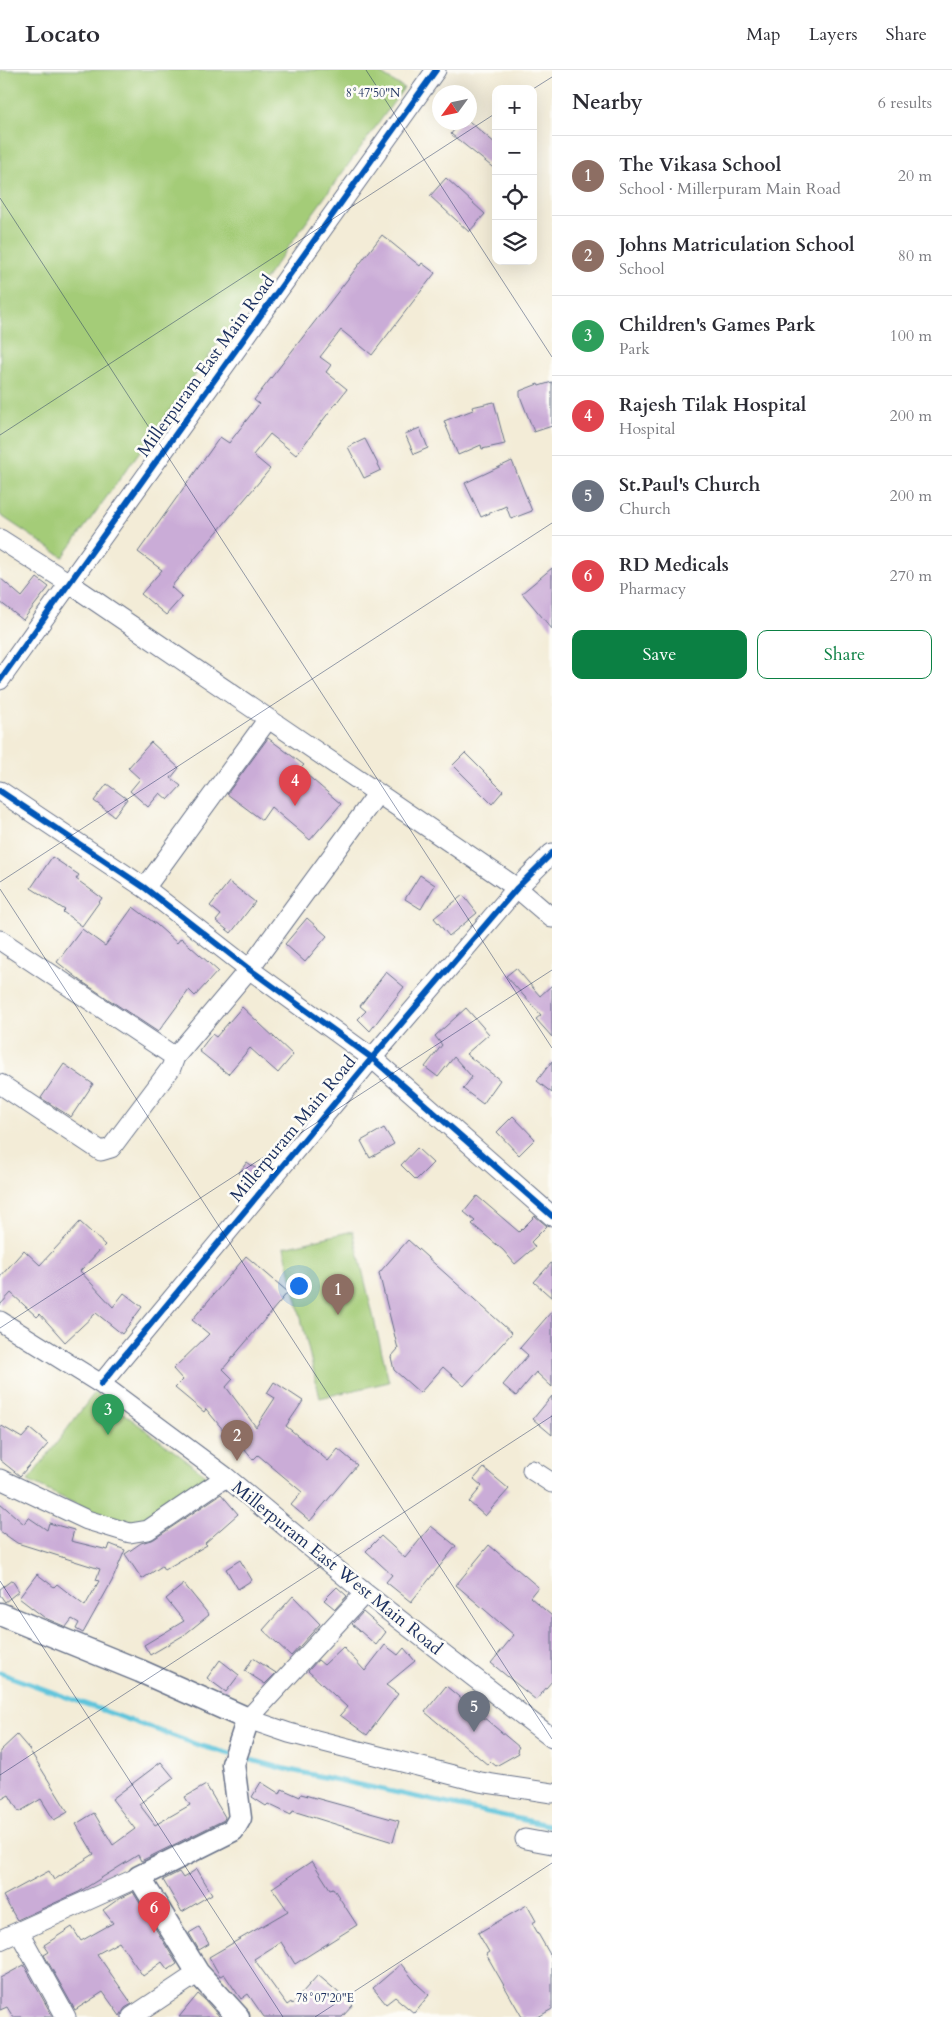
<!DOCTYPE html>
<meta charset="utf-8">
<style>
:root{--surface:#fff;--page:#f7f7f7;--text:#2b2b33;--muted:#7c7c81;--line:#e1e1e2;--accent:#0b8043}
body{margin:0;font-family:Cardo,serif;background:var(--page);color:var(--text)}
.controls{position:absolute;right:15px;top:15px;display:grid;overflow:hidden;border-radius:10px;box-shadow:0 5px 20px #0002}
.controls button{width:45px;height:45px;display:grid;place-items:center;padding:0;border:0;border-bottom:1px solid var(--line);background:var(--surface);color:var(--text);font:25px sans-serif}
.compass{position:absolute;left:432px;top:15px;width:45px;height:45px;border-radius:50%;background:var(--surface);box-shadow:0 5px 20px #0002;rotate:237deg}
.you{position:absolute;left:298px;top:1215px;width:18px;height:18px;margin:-12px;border:4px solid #fff;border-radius:50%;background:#1a73e8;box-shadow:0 0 0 8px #1a73e833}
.badge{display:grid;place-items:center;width:32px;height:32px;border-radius:50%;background:var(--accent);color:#fff;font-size:16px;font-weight:700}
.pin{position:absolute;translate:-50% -41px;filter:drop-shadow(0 1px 2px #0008)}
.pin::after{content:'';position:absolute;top:26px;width:18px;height:15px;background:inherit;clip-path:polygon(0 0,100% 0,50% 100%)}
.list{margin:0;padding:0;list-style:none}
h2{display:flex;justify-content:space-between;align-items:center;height:65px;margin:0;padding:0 20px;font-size:21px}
h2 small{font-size:16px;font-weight:400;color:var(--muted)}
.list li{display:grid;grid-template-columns:32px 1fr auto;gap:15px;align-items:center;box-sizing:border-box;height:80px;padding:0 20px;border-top:1px solid var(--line)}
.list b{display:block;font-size:19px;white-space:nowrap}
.list p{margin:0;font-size:16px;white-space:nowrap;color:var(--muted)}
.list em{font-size:16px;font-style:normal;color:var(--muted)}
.actions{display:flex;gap:10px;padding:15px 20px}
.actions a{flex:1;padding:11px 0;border:1px solid var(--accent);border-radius:10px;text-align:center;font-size:18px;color:var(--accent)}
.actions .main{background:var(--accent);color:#fff}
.icon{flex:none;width:28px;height:28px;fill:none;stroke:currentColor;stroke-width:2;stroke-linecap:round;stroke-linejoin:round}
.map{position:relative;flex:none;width:552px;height:1947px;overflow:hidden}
header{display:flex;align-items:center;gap:30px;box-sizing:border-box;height:70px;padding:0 25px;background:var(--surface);border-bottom:1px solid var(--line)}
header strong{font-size:24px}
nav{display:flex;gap:28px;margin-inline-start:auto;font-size:18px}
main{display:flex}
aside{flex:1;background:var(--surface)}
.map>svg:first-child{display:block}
</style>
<header>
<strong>Locato</strong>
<nav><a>Map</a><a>Layers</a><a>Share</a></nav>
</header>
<main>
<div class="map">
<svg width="552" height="1947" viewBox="0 0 552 1947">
<rect width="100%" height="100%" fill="#fdfcf7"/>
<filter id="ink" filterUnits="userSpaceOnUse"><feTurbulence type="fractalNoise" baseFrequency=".02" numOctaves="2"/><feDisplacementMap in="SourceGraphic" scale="10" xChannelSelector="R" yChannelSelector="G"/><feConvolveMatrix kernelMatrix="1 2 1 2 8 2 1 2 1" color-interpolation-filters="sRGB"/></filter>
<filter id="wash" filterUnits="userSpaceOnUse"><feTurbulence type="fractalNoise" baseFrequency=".0096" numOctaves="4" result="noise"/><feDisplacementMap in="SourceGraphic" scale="20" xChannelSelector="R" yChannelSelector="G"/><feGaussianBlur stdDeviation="1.12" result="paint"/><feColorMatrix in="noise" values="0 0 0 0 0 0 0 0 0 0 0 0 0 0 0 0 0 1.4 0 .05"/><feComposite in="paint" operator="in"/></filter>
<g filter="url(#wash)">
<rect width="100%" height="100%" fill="#f3ecd7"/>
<path fill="#a4cc78" stroke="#607e6b" d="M0,0h375l29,18 -341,469 -63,-42z
M353,1161l36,151 -69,16 -36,-151z
M95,1322l115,86 -65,45 -15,3 -40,-15 -62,-30z"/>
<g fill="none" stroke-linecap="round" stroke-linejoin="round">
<path stroke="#5ec4db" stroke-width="5" d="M0,1603l198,72 32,9
M240,1687l41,11 271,58"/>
</g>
<g id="blocks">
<path fill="#caacd7" d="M460,52h10l26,22v26l-45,-36z
M446,108l39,36 -16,18 -39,-36z
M382,165l38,31 2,-3 13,10 -63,82 -31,-25 -21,27 11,8 -5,7 21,17 -51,66 -26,-21 -17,21 17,14 -99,118 11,10 -16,18 -25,-21 21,-24 -24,-18 82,-115 9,6 30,-39 -5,-4z
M552,312v44l-18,6 -14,-36v-5l18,-7 1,2z
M494,332l11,42 -23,5 -1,-4 -23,10 -14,-34 29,-11 -1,-3z
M420,358l8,20 -14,6 -9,-20z
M365,369l16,31 -17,8 -16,-31z
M512,391l20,50 -21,8 -5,-13 -25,11 -16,-34z
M552,498v61l-30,-36z
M0,508l22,19 15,-19 12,9 -26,33 -23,-18z
M268,668l36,27 -4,4 41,35 -31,36 -39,-33 -9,13 -35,-26z
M151,672l28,26 -8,10 10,8 -13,14 -8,-7 -12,14 -18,-16 10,-12 -12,-11z
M465,683l38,38 -11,13 -39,-39z
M107,714l20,15 -13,17 -20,-15z
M52,787l27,18 -3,4 26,19 -20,28 -19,-14 2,-2 -34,-22z
M420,805l15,10 -14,24 -16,-10z
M229,812l26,20 -24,31 -15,-12 5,-6 -11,-9z
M463,825l14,18 -28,23 -15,-18z
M133,837l24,18 20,18 4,-5 37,33 -23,25 -6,-6 -31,42 -74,-49 -27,-21 25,-33 23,17z
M307,848l20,18 -22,26 -20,-18z
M516,898l24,28 12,-11v52l-16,-18 5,-4 -35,-39z
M386,902l18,15 -34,44 -12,-12 8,-8 -6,-5z
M242,937l51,48 -15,18 -28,-25 -22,26 -29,-23 13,-17 4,3z
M466,938l23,26 -23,20 34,26 -17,24 -20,-15 9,-12 -18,-20 -16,20 -13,-10 17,-22 -7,-9z
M552,991v32l-15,-12z
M64,994l29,20 -22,33 -30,-19z
M513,1046l22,23 -16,16 -22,-23z
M384,1058l10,16 -24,14 -9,-17z
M417,1078l16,15 -17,17 -15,-15z
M247,1092l12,9 -8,11 -12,-9z
M477,1126l42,36 16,-16 12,10 -16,16 4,5 -20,17 -12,-14 -31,-26 3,-3 -11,-9z
M80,1152l25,23 -25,26 33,36 11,-14 18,14 -20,27 -26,-21 -31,29 -25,-28 -3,3 -26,-24 -11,12v-28l24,-27 16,15z
M408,1170l104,93 -48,53 -21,-19 -23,26 -26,-23 -3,-13 7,-8 -19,-76z
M246,1186l42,36 -65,77 10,10 -7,8 30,40 19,-29 -8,-5 7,-11 29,19 -17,25 42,35 10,-12 19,16 -47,56 -19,-16 11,-13 -44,-37 -5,5 -18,-22 -4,4 -10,-8 3,-3 -18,-22 -2,3 -29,-24 8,-8 -10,-11 36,-35 -17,-14z
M552,1192v36l-18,-16z
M552,1241v76l-16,-15 -20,24 -13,-11 25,-30 -8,-7z
M552,1326v39l-19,-16z
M0,1355l22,13 8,-9 18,15 -28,32 -20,-16z
M484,1398l25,21 -24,27 -16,-14 13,-16 -8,-7z
M221,1424l17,20 -33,29 2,2 -43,25 -2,-4 -20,13 -17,-25 16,-11 13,-4z
M0,1433l24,21 4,-7 19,13 2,-7 25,7 -3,11 37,9 2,-6 15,6 -13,31 -29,52 -7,-4 3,-6 -7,-4 -6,8 -21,-9 -26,-20 18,-24 17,13 3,-3 28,22 14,-25 -3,-1 4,-11 -83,-26 -17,-12z
M431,1456l25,20 -45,56 -25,-20 6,-7 -26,-24 15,-15 24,22z
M489,1475l49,42 -8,10 22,19v65l-16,19 -45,-37 23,-28 -58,-50z
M240,1490l12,20 -14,9 -12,-20z
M12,1510l7,11 -14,11 -5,-7v-6z
M184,1514l25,31 -25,20 -34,20 -6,-10 40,-24 -18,-22z
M337,1517l10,9 -12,13 -11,-9z
M293,1526l27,28 -29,32 -28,-26z
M363,1542l23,20 -10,13 -24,-21z
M385,1575l13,10 6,-7 11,13 -29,24 12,9 -31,41 -27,-20 7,-8 -39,-36 10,-11 6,5 19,-18 22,24z
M253,1588l23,15 -11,11 -20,-13z
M220,1590l19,15 -13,17 -19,-14z
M446,1616l73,61 -2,3 2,3 -23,13 -5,-4 -3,3 -63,-53z
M17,1665l12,14 39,63 -14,8 -13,-21 -22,13 -10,-17 -9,5v-49z
M161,1692l13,16 -35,26 16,21 35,-20 -5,-8 21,-12 19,32 -1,3 -83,41 -3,-6 -59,37 -62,28 -14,-24 46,-25 5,9 40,-26 -18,-30 18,-11 19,32 22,-16 -23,-30z
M261,1712l19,12 2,-5 18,8 1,-3 98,27 -6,21 -100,-31 -2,4 -23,-11 -2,2 -14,-9z
M312,1791l18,28 3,-1 24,37 -62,39 -14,-22 -27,17 33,46 4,-3 1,2 26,-29 35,30 -11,12h-78l-16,-23 -7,5 -17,-25 -4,2 -11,-19 79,-46 -16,-23z
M197,1799l15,25 -30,18 -19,-32 16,-8 4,6z
M133,1822l44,72 -9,6 -6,-8 -19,14 -24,-34 -22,12 35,50 -7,4 -5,8 -17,-24 -28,18 -31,-55 5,-3 -5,-7 28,-18 9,14 32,-18 -10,-13 17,-12z
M527,1835l9,16 -4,2 20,35v51l-14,8h-16l-36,-63 3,-2 -11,-19z
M199,1857l10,17 -10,6 -10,-17z
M401,1894l16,20 12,11 -15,18 -19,-16 -9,7 -13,-16z
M24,1895l29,52h-40l-6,-10 -7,3v-32z
M198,1924l6,5 16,18h-41z"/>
</g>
</g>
<g filter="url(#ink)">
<use href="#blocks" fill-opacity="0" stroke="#677188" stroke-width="1"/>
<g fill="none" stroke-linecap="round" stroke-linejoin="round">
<defs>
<path id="minor" d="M0,469l69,44 448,305 35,30
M0,610l436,-610
M0,721l145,97 104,81 123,89 180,158
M145,818l123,-169
M0,870l175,117
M0,1014l101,67 10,-3 60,-80 4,-11 74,-88 129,-176
M0,1251l101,63 125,93 139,116 187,145
M101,1314l271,-326 145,-170 35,-35
M532,1400l20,13
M0,1409l87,41 43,13 18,-3 78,-53
M365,1523l-117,126 41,14 191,49 72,11
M525,1769l27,5
M19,1862l47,85
M0,1870l139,-63
M132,1947l66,-44"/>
<path id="tertiary" d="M0,1544l140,57 108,48 -15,45 7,54 -7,12 -94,47 59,96 40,44"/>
</defs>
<use href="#minor" stroke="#677188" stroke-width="21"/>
<use href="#tertiary" stroke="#677188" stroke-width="25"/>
<use href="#minor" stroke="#fff" stroke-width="19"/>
<use href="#tertiary" stroke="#fff" stroke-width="22"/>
<defs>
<path id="cycleway" d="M0,610l436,-610
M0,721l145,97 104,81 123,89 180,158
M101,1314l271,-326 145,-170 35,-35"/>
</defs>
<use href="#cycleway" stroke="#fdfcf7" stroke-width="9"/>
<use href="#cycleway" stroke="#0057b8" stroke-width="6"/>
</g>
</g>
<path fill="none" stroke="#1b2f5e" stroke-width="1" stroke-opacity="0.45" d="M366,0l186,287M533,19l19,-12M0,128l552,850M0,365l496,-322M0,812l552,-359M0,819l552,850M0,1258l552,-358M0,1511l283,436M0,1705l552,-359M315,1947l237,-154"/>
<g text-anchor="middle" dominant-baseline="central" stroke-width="5" stroke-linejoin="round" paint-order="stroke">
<g font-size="18" fill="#1b2f5e" stroke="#fdfcf7">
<text transform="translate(206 296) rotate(-54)">Millerpuram East Main Road</text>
<text transform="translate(293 1059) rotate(-50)">Millerpuram Main Road</text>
<text transform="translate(337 1498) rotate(39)">Millerpuram East West Main Road</text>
</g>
</g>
<g font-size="12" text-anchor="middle" fill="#1b2f5e" stroke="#fdfcf7" stroke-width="5" stroke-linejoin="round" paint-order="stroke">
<text x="373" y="27">8°47'50"N</text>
<text x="325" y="1932">78°07'20"E</text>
</g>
</svg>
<div class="controls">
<button>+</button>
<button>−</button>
<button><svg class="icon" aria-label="locate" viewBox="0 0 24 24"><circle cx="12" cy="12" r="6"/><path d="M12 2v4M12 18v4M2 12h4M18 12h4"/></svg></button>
<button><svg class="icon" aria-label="layers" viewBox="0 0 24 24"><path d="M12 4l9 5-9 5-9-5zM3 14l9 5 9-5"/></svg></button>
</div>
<svg class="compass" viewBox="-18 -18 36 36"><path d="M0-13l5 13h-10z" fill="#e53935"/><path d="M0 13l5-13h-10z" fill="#7c7c81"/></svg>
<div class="you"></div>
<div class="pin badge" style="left:338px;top:1245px;background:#8d6e63">1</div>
<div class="pin badge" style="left:237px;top:1391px;background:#8d6e63">2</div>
<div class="pin badge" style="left:108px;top:1365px;background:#2e9e5b">3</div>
<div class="pin badge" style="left:295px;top:736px;background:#e0444e">4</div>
<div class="pin badge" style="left:474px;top:1662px;background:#6b7280">5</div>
<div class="pin badge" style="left:154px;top:1863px;background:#e0444e">6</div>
</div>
<aside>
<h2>Nearby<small>6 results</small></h2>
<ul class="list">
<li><span class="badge" style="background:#8d6e63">1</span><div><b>The Vikasa School</b><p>School · Millerpuram Main Road</p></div><em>20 m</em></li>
<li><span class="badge" style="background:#8d6e63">2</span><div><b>Johns Matriculation School</b><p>School</p></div><em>80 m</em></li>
<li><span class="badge" style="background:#2e9e5b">3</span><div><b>Children's Games Park</b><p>Park</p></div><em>100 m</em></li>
<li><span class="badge" style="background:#e0444e">4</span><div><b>Rajesh Tilak Hospital</b><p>Hospital</p></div><em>200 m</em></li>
<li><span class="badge" style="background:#6b7280">5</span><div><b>St.Paul's Church</b><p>Church</p></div><em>200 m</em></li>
<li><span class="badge" style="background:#e0444e">6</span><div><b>RD Medicals</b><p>Pharmacy</p></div><em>270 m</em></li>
</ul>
<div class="actions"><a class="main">Save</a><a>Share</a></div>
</aside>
</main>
